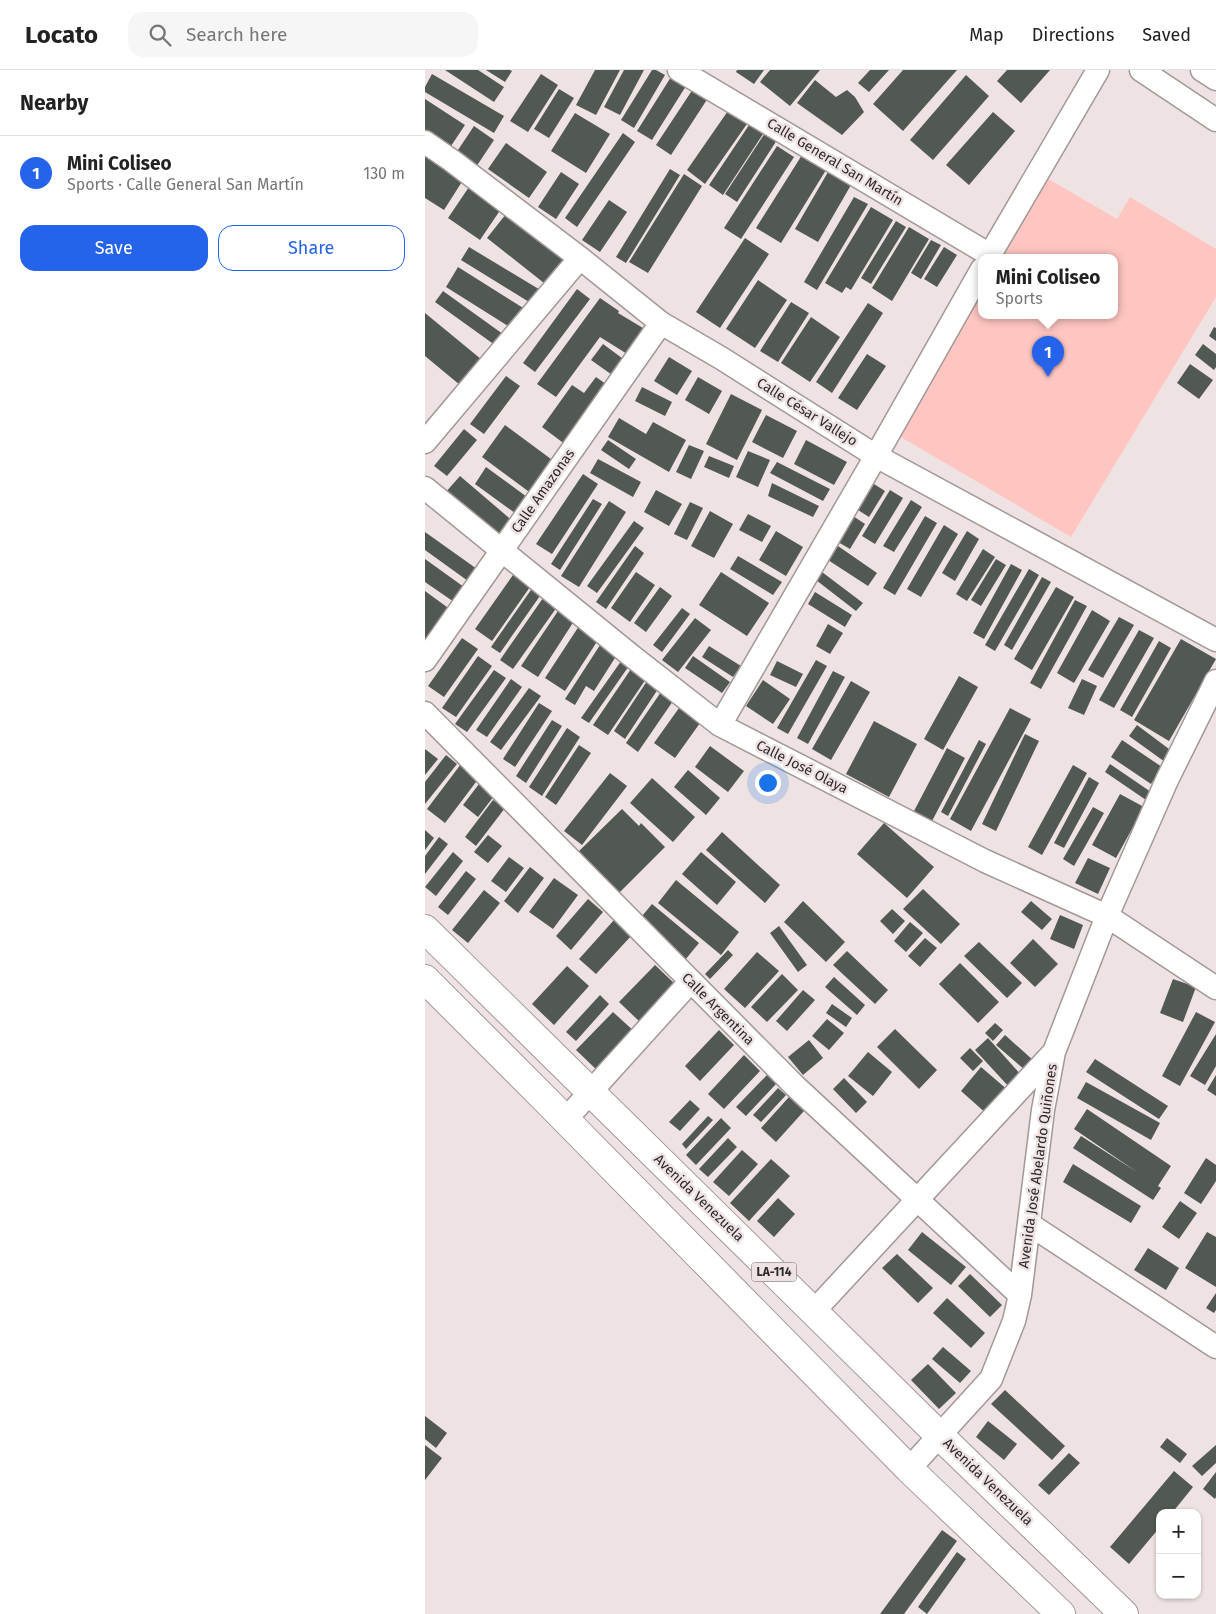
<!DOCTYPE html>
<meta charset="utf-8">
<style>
:root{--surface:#fff;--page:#f6f6f6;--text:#222;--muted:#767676;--line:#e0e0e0;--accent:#2563eb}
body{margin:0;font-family:"Fira Sans",sans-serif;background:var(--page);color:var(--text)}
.controls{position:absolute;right:15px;bottom:15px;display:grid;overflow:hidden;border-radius:10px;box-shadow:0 1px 4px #0004}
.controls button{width:45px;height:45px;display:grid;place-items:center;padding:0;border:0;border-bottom:1px solid var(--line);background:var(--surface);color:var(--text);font:25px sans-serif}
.you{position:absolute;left:342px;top:712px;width:18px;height:18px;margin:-12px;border:4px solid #fff;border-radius:50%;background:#1a73e8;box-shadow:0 0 0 8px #1a73e833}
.badge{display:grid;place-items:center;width:32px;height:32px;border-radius:50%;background:var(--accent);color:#fff;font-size:16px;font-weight:700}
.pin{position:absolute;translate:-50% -41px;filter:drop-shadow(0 1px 2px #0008)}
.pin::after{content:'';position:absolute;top:26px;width:18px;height:15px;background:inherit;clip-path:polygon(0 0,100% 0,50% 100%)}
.popup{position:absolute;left:553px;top:184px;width:140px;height:65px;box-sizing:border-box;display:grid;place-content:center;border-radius:10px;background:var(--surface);filter:drop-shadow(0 1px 4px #0005);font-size:16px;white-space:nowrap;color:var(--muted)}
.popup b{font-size:19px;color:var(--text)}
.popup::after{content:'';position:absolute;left:50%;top:100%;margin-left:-10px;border:10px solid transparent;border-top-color:var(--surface)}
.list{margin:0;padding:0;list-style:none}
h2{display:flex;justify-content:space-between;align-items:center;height:65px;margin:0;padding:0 20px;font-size:21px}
h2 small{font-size:16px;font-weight:400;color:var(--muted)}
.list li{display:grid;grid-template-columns:32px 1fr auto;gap:15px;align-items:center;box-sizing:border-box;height:75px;padding:0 20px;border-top:1px solid var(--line)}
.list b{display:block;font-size:19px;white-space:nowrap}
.list p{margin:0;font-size:16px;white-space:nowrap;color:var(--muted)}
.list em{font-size:16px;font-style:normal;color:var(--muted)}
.actions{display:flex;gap:10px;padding:15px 20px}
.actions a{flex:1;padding:11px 0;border:1px solid var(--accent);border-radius:15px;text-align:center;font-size:18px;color:var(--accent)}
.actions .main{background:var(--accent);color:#fff}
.icon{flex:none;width:28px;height:28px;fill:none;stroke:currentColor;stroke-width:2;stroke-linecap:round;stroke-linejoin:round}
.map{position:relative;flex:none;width:791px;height:1544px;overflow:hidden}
header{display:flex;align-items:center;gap:30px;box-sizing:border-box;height:70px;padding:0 25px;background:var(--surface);border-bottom:1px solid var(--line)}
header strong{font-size:24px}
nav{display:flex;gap:28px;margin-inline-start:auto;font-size:18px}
.search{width:350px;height:45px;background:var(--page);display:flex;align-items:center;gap:12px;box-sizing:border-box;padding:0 18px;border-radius:15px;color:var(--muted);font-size:19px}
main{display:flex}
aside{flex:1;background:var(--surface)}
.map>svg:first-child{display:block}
</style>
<header>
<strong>Locato</strong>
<div class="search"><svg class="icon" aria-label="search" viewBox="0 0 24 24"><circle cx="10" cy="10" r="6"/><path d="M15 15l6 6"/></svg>Search here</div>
<nav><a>Map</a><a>Directions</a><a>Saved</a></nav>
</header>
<main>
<aside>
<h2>Nearby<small></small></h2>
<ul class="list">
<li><span class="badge">1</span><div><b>Mini Coliseo</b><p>Sports · Calle General San Martín</p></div><em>130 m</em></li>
</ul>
<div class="actions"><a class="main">Save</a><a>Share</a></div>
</aside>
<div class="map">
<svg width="791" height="1544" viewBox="0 0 791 1544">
<rect width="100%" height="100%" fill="#eee3e2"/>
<path fill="#ffc6c1" d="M622,108l70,41 13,-22 86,52v48l-145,240 -177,-104 88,-146v29h132v-58h-115z"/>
<path fill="#525852" d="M20,0h33l26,17 -10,15z
M61,0h24l2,1 -7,11z
M170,0h25l-24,45 -20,-10z
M199,0h20l-24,45 -16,-8z
M227,0h4l9,5 -31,53 -13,-8z
M312,0h27l-10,14 -18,-12z
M345,0h50l-30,36 -30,-24z
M445,0h19l-20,22 -11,-9z
M478,0h54l-54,61 -30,-27z
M582,0h43l-29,33 -24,-22z
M7,4l72,42 -10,17 -69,-41v-5z
M116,4l17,11 -30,47 -18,-11z
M541,5l23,21 -56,64 -23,-20z
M246,7l15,9 -34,54 -15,-9z
M390,10l21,17 11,-7 8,7 9,15 -22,23 -45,-32z
M134,19l15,9 -25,40 -15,-9z
M268,19l15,9 -37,57 -15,-10z
M0,29l40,26 -16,24 -24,-17z
M305,38l19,13 -44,63 -18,-14z
M568,42l22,19 -46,54 -23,-20z
M150,43l35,21 -24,39 -35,-22z
M324,55l14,9 -40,61 -14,-10z
M49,56l20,14 -18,27 -20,-14z
M198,63l12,9 -58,85 -12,-9z
M340,63l12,7 -40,62 -12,-8z
M81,73l41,29 -18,26 -41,-29z
M352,76l17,11 -53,82 -17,-11z
M0,82l40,25 -21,33 -19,-12z
M377,85l24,15 -45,73 -25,-15z
M245,99l10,6 -54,88 -10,-6z
M136,102l18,12 -23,35 -18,-12z
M403,102l23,13 -33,57 -23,-13z
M259,104l18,12 -54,87 -19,-11z
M46,114l32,22 -23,34 -32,-22z
M429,127l14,7 -51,86 -13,-8z
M184,130l18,12 -27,40 -18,-12z
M446,137l22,13 -42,70 -5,-3 -4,6 -17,-10z
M85,139l62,49 -23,29 -62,-49z
M471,151l10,6 -35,57 -10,-6z
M484,157l20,12 -37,62 -20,-13z
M320,168l24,16 -49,74 -24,-16z
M506,170l10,5 -20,34 -10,-6z
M44,177l73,44 -8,14 -73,-45z
M519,177l13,8 -20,32 -13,-8z
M33,197l70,44 -12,20 -70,-44z
M333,210l29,20 -32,48 -29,-19z
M152,219l13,10 -55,73 -12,-9z
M18,221l64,46 -8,11 -64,-46z
M175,228l19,13 -1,2 30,18 -16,26 -32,-20 -44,60 -19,-13z
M366,232l18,11 -31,49 -18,-11z
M443,233l15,10 -51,80 -16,-11z
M0,243l62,51 -21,26 -41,-34z
M386,247l29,20 -30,45 -29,-19z
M789,257l2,1v13l-7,-5z
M178,274l23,17 -11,16 -24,-17z
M778,274l13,10v13l-2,3 -19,-15z
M442,284l19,12 -29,44 -19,-12z
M244,287l23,14 -15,24 -23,-14z
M765,294l23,16 -14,19 -22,-16z
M81,306l14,10 -36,48 -14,-10z
M171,307l14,10 -44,58 -24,-18 30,-42 12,8z
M273,307l24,14 -13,23 -24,-14z
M217,317l30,15 -7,14 -30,-15z
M306,324l31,16 -25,50 -31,-16z
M341,345l31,16 -14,27 -31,-16z
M194,348l27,16 7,-12 33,18 -17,32 -61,-35z
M80,355l50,37 -23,32 -50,-37z
M39,359l13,11 -30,36 -13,-10z
M183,370l28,19 -7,10 -28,-19z
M381,370l41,22 -13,23 -40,-21z
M264,375l15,6 -13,28 -15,-7z
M323,381l22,9 -12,27 -22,-10z
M284,386l25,10 -5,12 -25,-11z
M173,389l43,23 -8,15 -43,-24z
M352,392l53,27 -7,12 -53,-28z
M61,397l41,30 -12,16 -40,-29z
M158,404l15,10 -46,70 -16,-10z
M35,406l55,47 -14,17 -56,-47z
M347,413l47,23 -6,11 -45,-21z
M449,414l11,7 -16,26 -11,-7z
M231,420l26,14 -13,22 -25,-14z
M465,420l13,8 -28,46 -13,-8z
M168,429l9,5 -42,66 -9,-6z
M486,430l11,7 -28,45 -11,-6z
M184,431l17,11 -47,75 -18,-11z
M265,432l13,6 -16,32 -13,-6z
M285,441l23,13 -19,34 -23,-12z
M323,444l23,12 -9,16 -23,-12z
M428,446l12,8 -15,25 -12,-7z
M500,446l12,7 -42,72 -12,-7z
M209,451l10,7 -47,65 -10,-7z
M519,455l14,9 -37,63 -14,-8z
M351,461l27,16 -17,29 -27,-16z
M542,461l12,8 -24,42 -13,-8z
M0,462l52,37 -9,12 -43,-31z
M210,476l9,7 -38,56 -10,-7z
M413,476l39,27 -9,13 -40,-26z
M558,479l12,8 -28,44 -11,-7z
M313,486l44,26 -9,13 -43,-26z
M0,489l39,28 -10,15 -29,-20z
M571,489l10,6 -25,41 -10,-6z
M586,494l11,6 -38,69 -11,-6z
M604,499l10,6 -44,76 -10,-6z
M211,502l19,13 -25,37 -19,-14z
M296,502l48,31 -22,33 -48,-31z
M397,502l41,31 -7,8 -40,-31z
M88,505l17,12 -38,54 -17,-12z
M617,507l9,5 -39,68 -8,-5z
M108,517l9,6 -42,60 -9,-6z
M235,517l12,9 -26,36 -12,-9z
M631,517l18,10 -42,73 -18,-11z
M0,521l26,19 -22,31 -4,-3z
M390,522l37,23 -7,12 -37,-23z
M118,528l14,9 -44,62 -13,-9z
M650,530l12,6 -46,83 -11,-6z
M257,538l8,6 -28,38 -9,-7z
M667,540l18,11 -36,62 -17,-10z
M133,541l16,10 -36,56 -17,-11z
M694,547l15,8 -31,53 -15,-8z
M270,548l16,12 -33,42 -16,-12z
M156,553l19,14 -35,54 -20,-13z
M403,554l15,9 -13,21 -14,-8z
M714,560l15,8 -40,70 -15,-8z
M37,568l16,11 -34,48 -16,-11z
M179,569l16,11 -26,41 -8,-5 -11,19 -10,-6z
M756,569l35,20 -47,82 -35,-21z
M734,571l12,7 -39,69 -12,-7z
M284,576l32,20 -8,11 -31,-20z
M53,586l14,10 -36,51 -14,-9z
M268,586l37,26 -8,11 -37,-25z
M199,587l7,6 -42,60 -8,-5z
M391,590l11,6 -39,68 -11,-6z
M352,591l26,13 -7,13 -26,-12z
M208,596l15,10 -40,59 -15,-10z
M69,600l12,8 -39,54 -12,-8z
M408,601l12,6 -37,67 -11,-6z
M534,606l19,11 -35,63 -19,-11z
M224,608l11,8 -35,53 -11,-8z
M86,609l11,8 -35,50 -11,-7z
M657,609l15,7 -13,29 -16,-7z
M338,610l27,19 -17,25 -27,-18z
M426,611l19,11 -39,68 -19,-11z
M104,618l12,8 -40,54 -11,-8z
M236,622l12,9 -35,51 -12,-9z
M114,633l13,8 -37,56 -12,-8z
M254,638l21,15 -25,35 -21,-15z
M585,638l21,11 -60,112 -21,-12z
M127,650l10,6 -36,57 -10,-7z
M449,651l43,23 -28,53 -43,-23z
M712,655l36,27 -8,10 -36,-26z
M142,658l13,9 -38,59 -13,-9z
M600,664l14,7 -43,90 -14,-7z
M554,670l7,4 -38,72 -7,-4z
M697,670l40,27 -11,17 -40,-27z
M154,675l12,8 -35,52 -11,-8z
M285,676l34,25 -16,21 -33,-25z
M522,678l18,10 -34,65 -18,-10z
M0,679l13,10 -13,16z
M21,685l11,9 -32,40v-22z
M36,694l18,14 -34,45 -18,-14z
M685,694l41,28 -5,8 -41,-28z
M648,695l14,8 -45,82 -14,-8z
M263,700l32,28 -14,17 -32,-28z
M185,703l17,13 -45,59 -18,-14z
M664,707l10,6 -35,65 -10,-5z
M227,708l43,39 -22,25 -43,-39z
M54,714l15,12 -16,21 -15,-12z
M695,724l24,13 -28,51 -24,-13z
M68,730l12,8 -29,38 -11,-9z
M668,737l11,6 -30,53 -11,-7z
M197,739l17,17 2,-3 24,24 -47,47 -41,-41z
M459,753l50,44 -27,31 -50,-44z
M0,760l9,8 -9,12z
M297,762l58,53 -15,18 -59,-53z
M63,765l14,11 -14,17 -14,-11z
M14,767l9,7 -23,30v-18z
M28,782l10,9 -27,35 -11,-9z
M276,782l35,30 -19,23 -35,-31z
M84,787l15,11 -18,24 -15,-11z
M663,788l22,10 -12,26 -23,-11z
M105,797l14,11 -26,35 -14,-12z
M41,801l10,8 -28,36 -10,-8z
M129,808l24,17 -25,34 -24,-17z
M251,810l63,52 -18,23 -63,-52z
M498,819l37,35 -19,20 -38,-35z
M59,820l16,13 -32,40 -16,-13z
M163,829l15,13 -32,38 -15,-14z
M378,831l42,41 -19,20 -42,-40z
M606,831l21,18 -10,11 -21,-18z
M227,834l47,39 -14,17 -47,-39z
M467,839l13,12 -12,13 -13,-13z
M635,845l23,10 -9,24 -24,-10z
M189,850l18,15 -36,39 -17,-15z
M485,852l13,11 -17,19 -12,-11z
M354,856l28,39 -9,7 -28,-39z
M500,868l12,10 -17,19 -12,-11z
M608,869l25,25 -23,23 -25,-24z
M554,872l43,41 -15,15 -43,-42z
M303,880l5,5 -23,24 -5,-5z
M422,881l41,39 -13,14 -42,-39z
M332,882l22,19 -34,37 -21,-19z
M535,893l39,39 -21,21 -39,-39z
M230,895l21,20 -35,38 -22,-21z
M142,896l22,20 -35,39 -22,-21z
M357,904l16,16 -31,32 -16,-15z
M409,907l31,28 -8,10 -32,-28z
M748,909l23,8 -13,35 -23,-9z
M378,920l12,10 -28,31 -11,-10z
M175,925l9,9 -33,37 -10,-9z
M407,934l20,14 -6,9 -20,-14z
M188,942l23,21 -37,39 -23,-22z
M771,942l19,10 -35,64 -18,-10z
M402,949l17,14 -15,17 -17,-14z
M570,953l8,7 -10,11 -8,-8z
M470,959l42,41 -18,19 -42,-42z
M294,960l15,15 -34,36 -15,-15z
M791,964v32l-11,19 -15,-9z
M580,965l29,26 -8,10 -30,-26z
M563,968l34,38 -12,12 -35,-38z
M384,970l14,18 -20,17 -15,-18z
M545,978l13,13 -10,10 -13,-13z
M443,982l24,20 -19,24 -25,-20z
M319,985l16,16 -36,38 -16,-15z
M670,989l73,47 -9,13 -73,-47z
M556,997l28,24 -21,24 -27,-24z
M342,1005l9,9 -30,32 -10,-9z
M791,1005v21l-9,-6z
M419,1008l23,24 -11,11 -23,-24z
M661,1012l74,41 -9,17 -74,-42z
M353,1018l8,7 -25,27 -8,-7z
M364,1027l15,14 -28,31 -15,-14z
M265,1030l10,9 -20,22 -11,-9z
M662,1039l84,57 -13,20 3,2 -8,12 -80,-52 8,-12 56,36 -63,-43z
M283,1046l5,4 -27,29 -4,-5z
M296,1048l10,10 -35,37 -10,-10z
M303,1068l9,9 -29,30 -9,-8z
M317,1080l16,14 -29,32 -16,-14z
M781,1088l10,7v16l-15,23 -17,-11z
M346,1089l19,17 -41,45 -19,-18z
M648,1094l68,42 -10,17 -68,-41z
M353,1128l17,16 -21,23 -17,-16z
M755,1131l17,12 -18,26 -17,-12z
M497,1162l44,35 -15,18 -43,-35z
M782,1162l9,5v50l-31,-19z
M723,1178l31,20 -13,22 -32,-20z
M472,1184l36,34 -15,15 -36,-35z
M545,1204l32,31 -12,12 -32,-31z
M791,1223v17l-2,3 -8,-5z
M522,1228l38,35 -14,15 -38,-35z
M518,1277l28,24 -11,12 -28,-24z
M503,1294l28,29 -17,16 -28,-29z
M580,1320l60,56 -13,14 -61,-56z
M0,1346l22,17 -11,15 -11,-9z
M563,1351l29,23 -13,16 -28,-23z
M742,1368l20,16 -7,9 -20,-16z
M0,1375l17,13 -17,22z
M791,1375v18l-14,13 -10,-10z
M644,1383l11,10 -31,32 -11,-10z
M749,1401l19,16 -21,26h-12v14l-31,37 -19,-17z
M791,1402v25l-1,2 -12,-10z
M517,1460l15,11 -53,73h-24z
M532,1482l9,7 -39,55 -9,-7z"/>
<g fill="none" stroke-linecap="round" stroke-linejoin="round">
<defs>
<path id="street" d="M254,0l311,185
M716,0l75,50
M777,0l14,9
M0,72l26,18 129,98 81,65 60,35 155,98 340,184
M563,188l110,-188
M0,372l155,-184
M0,418l208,169 87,68 265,136 122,55 109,72
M0,590l236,-337
M0,643l370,373 225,209
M295,655l156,-269 106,-187
M141,1049l125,-138
M604,1154l187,123
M389,1241l240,-259
M484,1399l82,-90 23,-58 6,-26 23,-185 11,-58 53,-136 60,-136 49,-99"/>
<path id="primary" d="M0,859l515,507 184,178
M0,909l121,121 363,369 152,145"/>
</defs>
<use href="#street" stroke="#a29897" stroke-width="25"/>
<use href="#primary" stroke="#a29897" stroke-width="30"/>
<use href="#street" stroke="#fff" stroke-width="22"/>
<use href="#primary" stroke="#fff" stroke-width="28"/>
</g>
<g text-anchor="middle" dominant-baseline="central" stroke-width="5" stroke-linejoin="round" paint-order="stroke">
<rect fill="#eee3e2" stroke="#686160" stroke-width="1" x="326.5" y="1192.5" width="45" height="19" rx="4"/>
<g font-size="12" font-weight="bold" fill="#2e2929">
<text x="349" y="1202">LA-114</text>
</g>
<g font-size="14" fill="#2e2929" stroke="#eee3e2">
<text transform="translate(410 92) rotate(31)">Calle General San Martín</text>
<text transform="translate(382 342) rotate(32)">Calle César Vallejo</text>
<text transform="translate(118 421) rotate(-55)">Calle Amazonas</text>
<text transform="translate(377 697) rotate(27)">Calle José Olaya</text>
<text transform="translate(293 939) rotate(45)">Calle Argentina</text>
<text transform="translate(613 1096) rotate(-82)">Avenida José Abelardo Quiñones</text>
<text transform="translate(274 1128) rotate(44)">Avenida Venezuela</text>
<text transform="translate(563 1412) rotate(44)">Avenida Venezuela</text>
</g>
</g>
</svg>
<div class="controls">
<button>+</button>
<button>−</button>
</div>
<div class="you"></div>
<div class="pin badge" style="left:623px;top:307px">1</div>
<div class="popup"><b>Mini Coliseo</b>Sports</div>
</div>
</main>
